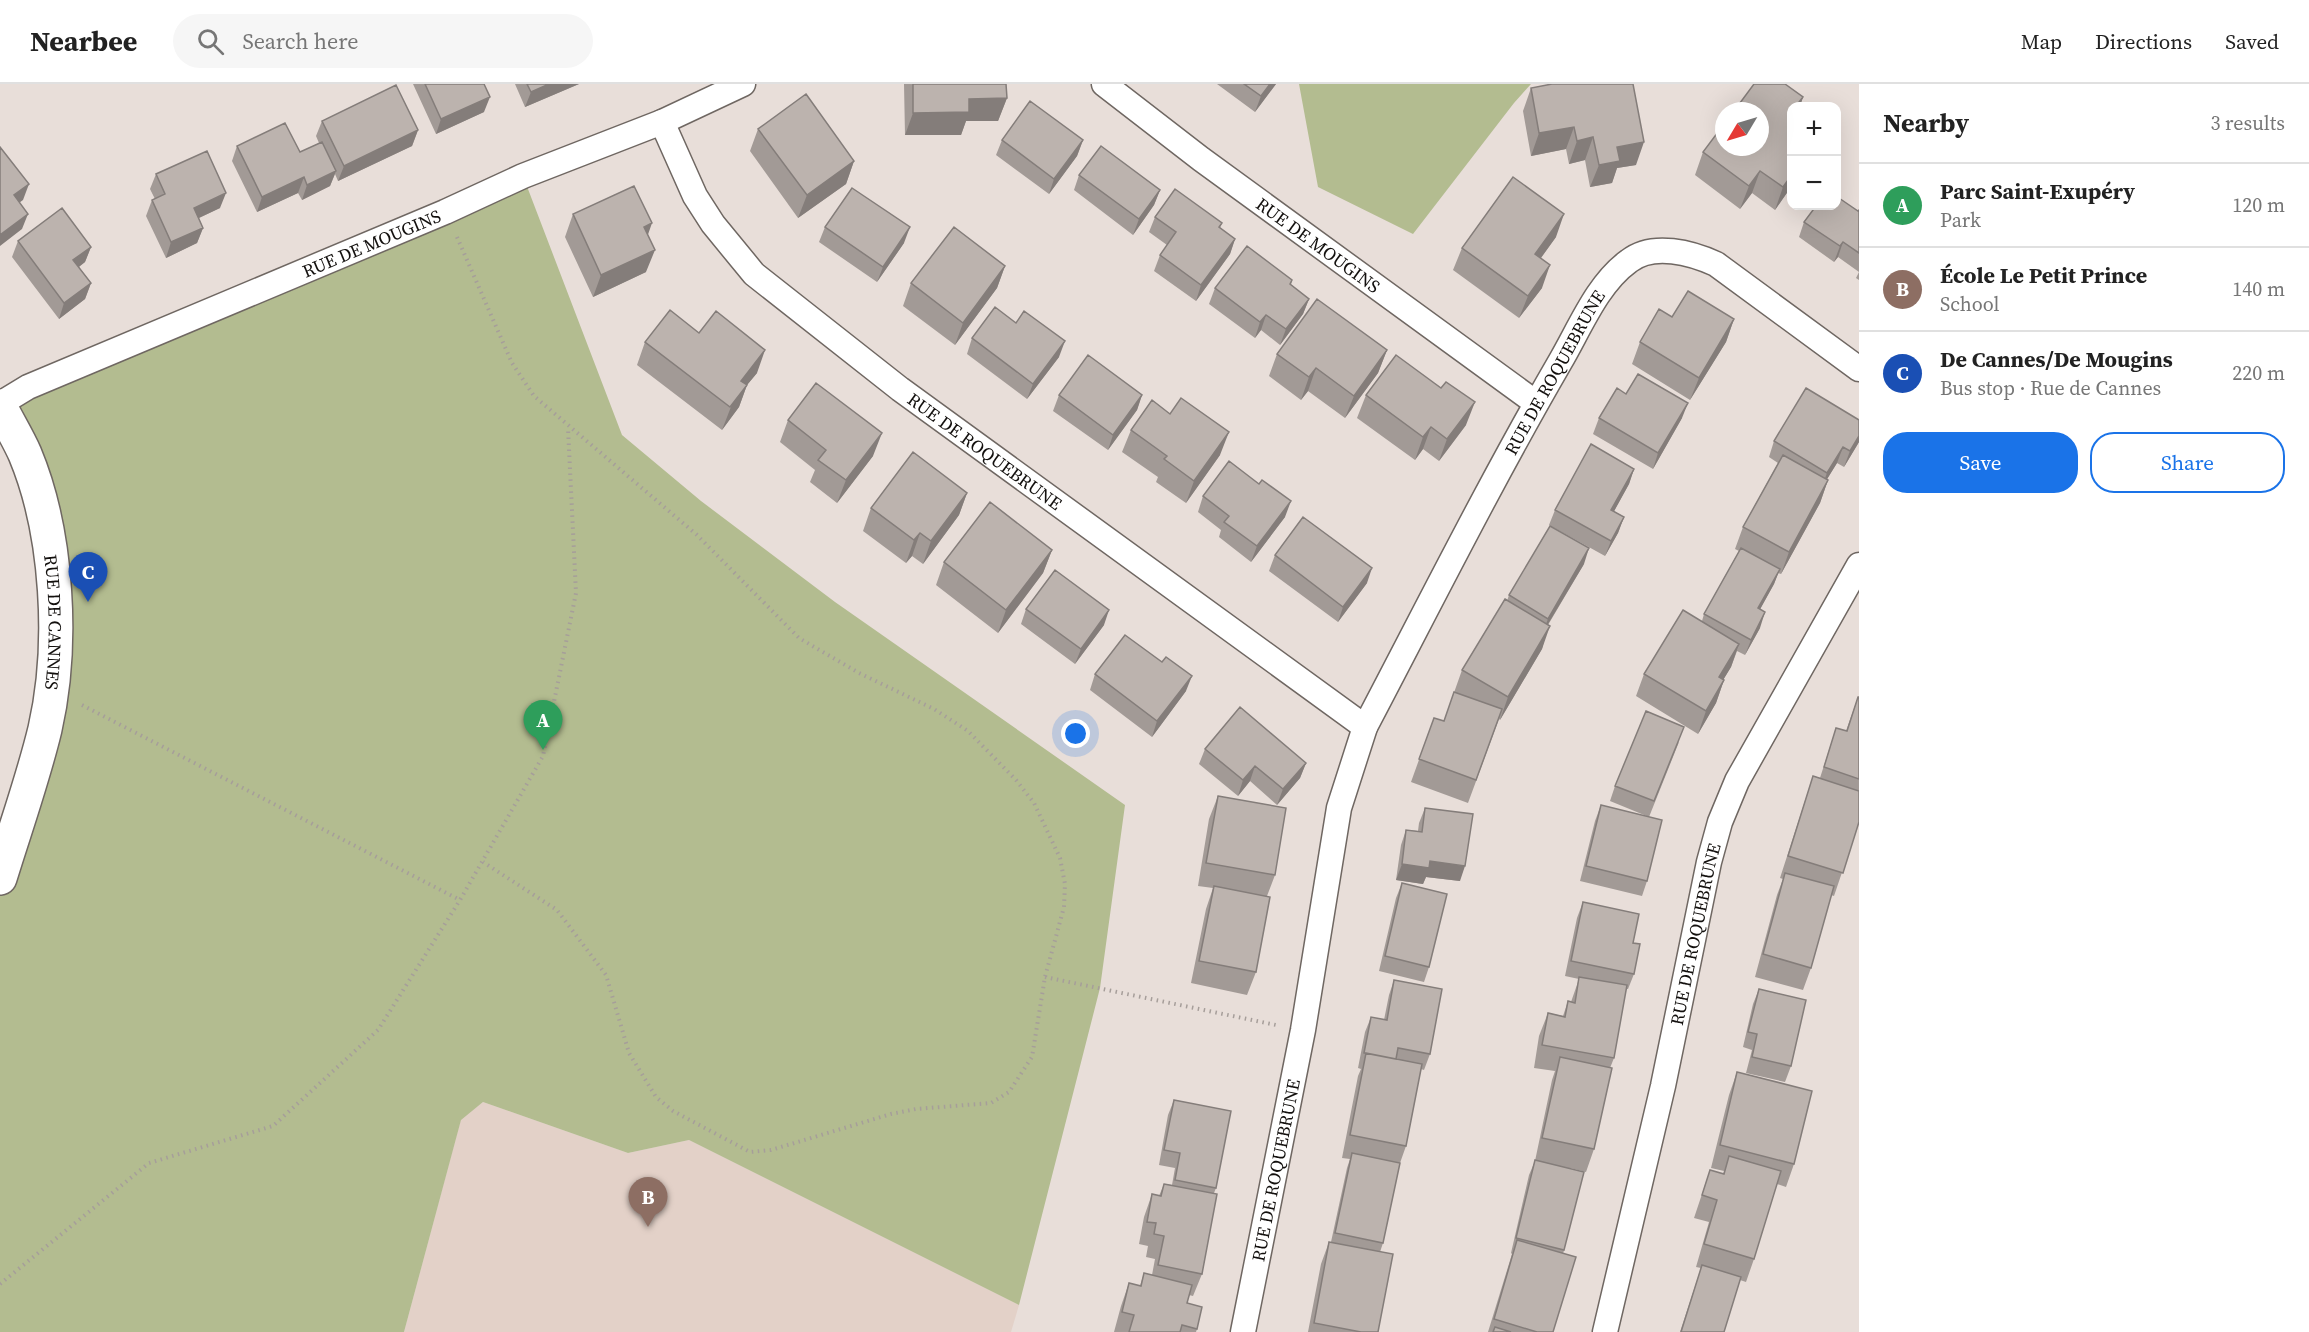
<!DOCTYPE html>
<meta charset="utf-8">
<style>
:root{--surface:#fff;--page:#f6f6f6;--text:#222;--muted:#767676;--line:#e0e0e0;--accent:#1a73e8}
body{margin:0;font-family:"Source Serif 4",serif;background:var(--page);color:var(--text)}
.controls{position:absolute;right:18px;top:18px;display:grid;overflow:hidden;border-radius:12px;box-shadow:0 6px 24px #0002}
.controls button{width:54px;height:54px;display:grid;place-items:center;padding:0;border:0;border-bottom:2px solid var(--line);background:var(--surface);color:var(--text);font:30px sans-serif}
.compass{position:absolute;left:1715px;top:18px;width:54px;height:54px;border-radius:50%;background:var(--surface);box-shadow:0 6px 24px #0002;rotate:232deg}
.you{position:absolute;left:1076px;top:650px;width:21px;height:21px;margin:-15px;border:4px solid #fff;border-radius:50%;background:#1a73e8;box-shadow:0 0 0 9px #1a73e833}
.badge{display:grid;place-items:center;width:39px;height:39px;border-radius:50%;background:var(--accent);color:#fff;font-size:20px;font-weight:700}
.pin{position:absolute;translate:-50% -50px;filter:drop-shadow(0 2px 3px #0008)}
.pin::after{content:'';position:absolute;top:32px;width:21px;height:18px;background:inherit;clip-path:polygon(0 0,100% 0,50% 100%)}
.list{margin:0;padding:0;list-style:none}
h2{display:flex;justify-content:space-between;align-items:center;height:78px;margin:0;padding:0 24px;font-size:26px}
h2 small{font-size:20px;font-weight:400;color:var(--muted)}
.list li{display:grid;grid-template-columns:39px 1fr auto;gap:18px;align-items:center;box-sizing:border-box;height:84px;padding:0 24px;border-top:2px solid var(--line)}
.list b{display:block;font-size:22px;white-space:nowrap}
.list p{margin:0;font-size:20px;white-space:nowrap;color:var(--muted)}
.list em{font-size:20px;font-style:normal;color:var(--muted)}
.actions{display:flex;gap:12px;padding:18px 24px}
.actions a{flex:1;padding:14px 0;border:2px solid var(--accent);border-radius:24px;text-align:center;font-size:21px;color:var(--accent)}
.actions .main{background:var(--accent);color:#fff}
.icon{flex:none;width:33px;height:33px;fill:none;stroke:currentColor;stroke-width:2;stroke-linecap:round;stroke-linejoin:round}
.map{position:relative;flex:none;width:1859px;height:1248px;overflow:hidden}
header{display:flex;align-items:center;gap:36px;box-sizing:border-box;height:84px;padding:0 30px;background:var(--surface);border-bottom:2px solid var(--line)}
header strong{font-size:28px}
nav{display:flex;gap:33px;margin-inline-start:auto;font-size:21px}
.search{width:420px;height:54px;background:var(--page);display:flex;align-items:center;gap:15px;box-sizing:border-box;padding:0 21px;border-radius:33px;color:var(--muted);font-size:22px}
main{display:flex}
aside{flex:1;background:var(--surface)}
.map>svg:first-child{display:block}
</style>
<header>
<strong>Nearbee</strong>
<div class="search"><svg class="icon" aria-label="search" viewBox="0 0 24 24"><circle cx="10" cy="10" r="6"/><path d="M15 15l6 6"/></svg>Search here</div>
<nav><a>Map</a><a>Directions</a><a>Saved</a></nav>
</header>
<main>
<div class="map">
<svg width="1859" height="1248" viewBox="0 0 1859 1248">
<rect width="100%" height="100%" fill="#e8ded9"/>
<path fill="#e3d1c8" d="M483,1018l145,51 61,-13 330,165 -8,27h-607l57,-213z"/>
<path fill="#b3bc90" d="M1299,0h232l-17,19 -101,131 -95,-47z
M523,92l99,259 79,66 134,101 290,203 -25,183 -81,317 -330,-165 -61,13 -145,-51 -22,18 -57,212h-404v-454l54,-272 -54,-202z"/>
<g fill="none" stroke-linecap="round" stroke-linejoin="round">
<defs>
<g id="street">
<path id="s1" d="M1104,0l97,75 335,244"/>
<path id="s2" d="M662,38l33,74 18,28 41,50 146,115 465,338"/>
<path id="s3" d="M0,320l28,-17 417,-175 78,-36 139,-54 81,-38"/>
<path id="s4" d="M1243,1248l60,-302 36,-222 26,-81c64,-122 126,-246 195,-365 20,-34 37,-78 69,-101 24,-19 63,-8 87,3l143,105"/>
<path id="s5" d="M1605,1248l58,-246 46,-224 11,-40 17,-41 122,-216"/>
</g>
<g id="secondary">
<path id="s6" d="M0,322c8,16 18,32 25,48 33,79 39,192 20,275 -12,50 -30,100 -45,149"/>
</g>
</defs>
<use href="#street" stroke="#6f6762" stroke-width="27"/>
<use href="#secondary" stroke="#6f6762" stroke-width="36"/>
<path stroke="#a69e9a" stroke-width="4" stroke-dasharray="1.5 4.5" stroke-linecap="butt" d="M457,153l55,126 22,33 163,139 102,103 60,35 75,36 34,22 48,49 18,23 26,55 5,26 -1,23 -19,70 -13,80 -23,35 -18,11 -75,6 -25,5 -120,36 -21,2 -77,-41 -17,-14 -27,-44 -23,-78 -49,-65 -74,-48
M82,621l378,195
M1045,893l231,48
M0,1200l149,-121 124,-37 105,-96 82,-130 83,-144 33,-163 -8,-165"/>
<use href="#street" stroke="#fff" stroke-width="24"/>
<use href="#secondary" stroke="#fff" stroke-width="33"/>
</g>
<path fill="#a29a96" d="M413,0h71v28l-48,22z
M515,0h64l-54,23z
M904,0h102l1,14 -9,23h-32l-5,14h-56z
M1217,0h59l-21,28z
M1531,4l105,77 -19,3 -5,15 -22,4 -5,-27 -16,4 -3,-15 -35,7 -8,-45z
M1803,13l-3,9h-9v81l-16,23 -23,-17 -12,16 -45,-34 8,-23z
M322,37l96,9 -6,16 -74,35 -3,-7 -5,12 -28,14 -4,-7 -41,19 -25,-51 5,-15 63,6 19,-9 -3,-7z
M758,45l96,32 -8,23 -48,34 -48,-67z
M1002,56h81l-6,16 -28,38 -53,-39z
M156,90l64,34 -21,10 4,10 -6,15 -31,15 -20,-42 6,-16 3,-1 -5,-10z
M1079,91l81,15 -6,15 -21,30 -59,-45z
M1859,126v70l-3,-2 3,-6 -21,-15 -4,5 -35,-25 5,-15 54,-11z
M573,130l73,58 -53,25 -28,-60z
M1155,133l67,6 -2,5 15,11 -5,15 -34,47 -42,-30 6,-16 7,-10 -18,-13z
M825,143l79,16 -27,39 -58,-40z
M1556,153l-15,21 1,30 -23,30 -66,-48 9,-22z
M18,157l73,6 -6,15 -6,5 12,16 -6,16 -26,20 -47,-62z
M1005,182l-8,22 -42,57 -52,-39 8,-23z
M1292,196l-1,5 18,14 -6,15 -23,31 -19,-15 -6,8 -46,-34 6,-16z
M1672,233l62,2 -8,23 -36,58 -58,-36 8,-22z
M1016,239l43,34 -32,42 -60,-45 5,-16z
M699,249l58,40 -10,12 -8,22 -17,23 -85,-65 8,-23z
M1387,266l-9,23 -33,45 -37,-27 -7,9 -32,-24 8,-22z
M1626,310l56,24 -29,51 -60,-35 6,-16z
M1059,311h83l-5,15 -29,40 -55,-39z
M1366,311l100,30 -27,36 -16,-12 -8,11 -58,-42z
M788,336l85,36 -36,47 -27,-21 5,-12 -35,-28z
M1131,346l89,25 -34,48 -30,-21 2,-5 -36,-25z
M1774,357l85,1 -15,25 -7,-4 -10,16 1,1 -8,23 -39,71 -3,-1 -4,11 -14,25v19l-15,27 -8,-4 -6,16 -8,13h1l-8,23 -18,31 -62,-38 8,-22 58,-53 2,-7 35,-63 -4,-2 8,-22 35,-64 -9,-6z
M1634,385l-5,15 -15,27 10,6 -6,16 -13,23 -56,-31 6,-15z
M967,409l-8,22 -36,49 -11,-8 -6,7 -43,-32 8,-23z
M1203,412l82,21 -34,45 -32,-25 2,-7 -23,-18z
M1052,466l-9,23 -45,60 -62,-48 8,-23z
M1275,471l92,28 -29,39 -69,-51z
M1584,480l-36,61 -6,24 -42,71 -1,-1 -31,84 -57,-21 23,-64 10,3 18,-51 45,-69 2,-6z
M1026,525l78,16 -29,39 -54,-40z
M1095,590l91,17 -34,46 -62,-47z
M1858,613h1v125l-25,74 -3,-1 -20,73 -8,22 -48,-13 22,-82 6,-16 -3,-1 33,-102 7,2 16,-50 10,3z
M1679,658l-30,75 -39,-16 5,-15z
M1205,665l101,14 -6,15 -23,27 -27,-24 -12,15 -39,-32z
M1218,712l57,79 -8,21 -11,76 -9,23 -56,-12 15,-74 7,-21 -15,-2 11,-67z
M1601,721l46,76 -5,15 -62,-15 15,-60z
M1425,724l35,73 -34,-4 -3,7 -27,-4 5,-35 5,-15 12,1 1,-8z
M1402,799l27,84 -5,15 -45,-11 17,-73z
M1583,818l50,41 1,31 -6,15h-2l-12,69 -4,10 -16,81 -8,23 -16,-4 -6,82 -1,4 -10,78h-65l24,-78 -1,-1 18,-78 6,-14 17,-81 3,-9 -21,-3 5,-32 9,-23 15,3 5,-15 3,1 8,-23 -14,-3 12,-58z
M1394,896l36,74 -6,16 -3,-1 -15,77 -6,17 -17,80 -3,9 -2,80h-70l13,-68 8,-22h2l16,-74 3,-9 -8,-1 16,-82 3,-7 -3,-1 7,-36 6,-15 13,3 5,-25z
M1759,905l32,77 -6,16 -39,-9 6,-23 -9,-3 10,-43z
M1737,988l57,92 -8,23 -9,-3 -23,75 -8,23 -6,-2 -16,52h-44l21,-64 -5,-1 13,-45 -15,-4 16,-48 13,4 1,-3 -13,-3 18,-73z
M1174,1016l42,88 -2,5 -12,81 -9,22 -4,-1 -2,8 10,26 -1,3h-82l7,-26 8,-23 11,3 4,-13 8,2 3,-16 -9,-2 2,-11 -9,-2 5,-27 8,-23 7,2 5,-12 8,1 3,-17 -16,-3 9,-50z"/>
<path fill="#847d7a" d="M549,0h30l-54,23 6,-15z
M1270,0h6l-21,28 6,-16z
M490,13l-6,15 -48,22 5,-15z
M1803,13l-3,9h-4z
M1007,14l-9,23h-32l-5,14h-56l8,-22 56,-14z
M1574,43l-8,22 -35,7 8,-23z
M418,46l-6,16 -74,35 6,-15z
M1593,53l-8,23 -16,4 8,-23z
M1083,56l-6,16 -28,38 5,-15z
M1644,58l-8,23 -19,3 -5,15 -22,4 9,-22 18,-18z
M854,77l-8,23 -48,34 9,-23z
M336,87l-6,15 -28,14 5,-15z
M1760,87l-8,22 -12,16 9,-23z
M1791,92v11l-16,23 8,-23z
M304,93l-6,16 -41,19 5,-15z
M29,100l-6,16 -15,11 6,-16z
M1160,106l-6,15 -21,30 6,-16z
M226,109l-6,15 -32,15 6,-15z
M28,130l-6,15 -22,17v-11z
M1564,130l-8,23 -29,40 8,-23z
M652,139l-8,23v-19z
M910,143l-6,16 -27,39 6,-15z
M203,144l-6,15 -31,15 5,-16z
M1235,155l-5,15 -34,47 5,-16z
M1843,158l-5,15 -4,5 6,-16z
M91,163l-6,15 -17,13 5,-15z
M655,166l-9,22 -53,25 8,-22z
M1550,181l-8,23 -23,30 9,-22z
M1005,182l-8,22 -42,57 8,-22z
M91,199l-6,16 -26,20 5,-16z
M1309,215l-6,15 -23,31 6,-16z
M1266,231l-5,15 -6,8 5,-16z
M1734,235l-8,23 -36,58 9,-22z
M1065,257l-6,16 -32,42 6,-15z
M765,266l-8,23 -10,12 -8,22 -17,23 19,-49z
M1387,266l-9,23 -33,45 9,-22z
M1316,284l-8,23 -7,9 8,-23z
M1142,311l-5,15 -29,40 5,-15z
M1475,318l-9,23 -27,36 8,-22z
M1688,319l-6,15 -29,51 5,-16z
M1431,343l-8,22 -8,11 8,-23z
M1229,348l-9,23 -34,48 8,-22z
M882,349l-9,23 -36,47 9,-23z
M1859,352v6l-15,25 6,-16z
M1843,363l-6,16 -16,26 6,-16z
M1634,385l-5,15 -23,42 5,-16z
M1828,396l-8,23 -39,71 8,-22z
M967,409l-8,22 -36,49 8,-23z
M1291,417l-6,16 -34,45 6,-16z
M1624,433l-6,16 -13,23 6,-15z
M920,449l-8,23 -6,7 8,-23z
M1589,464l-5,16 -42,70 6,-15z
M1052,466l-9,23 -45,60 8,-23z
M1372,484l-5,15 -29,39 5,-15z
M1780,485l-6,15 -22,40 6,-16z
M1109,526l-5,15 -29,39 6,-15z
M1765,528l-5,16 -15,27 6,-15z
M1550,542l-8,23 -42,71 8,-23z
M1739,560l-8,23 -20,33 8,-23z
M1192,592l-6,15 -34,46 5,-16z
M1724,596l-8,23 -18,31 8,-23z
M1306,679l-6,15 -23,27 6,-16z
M1255,682l-5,15 -12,15 5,-16z
M1430,777l35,5 -5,15 -34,-4 -3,7 -27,-4 6,-16z"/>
<path fill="#bcb3ae" stroke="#847d7a" stroke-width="1.5" d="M425,0h59l6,13 -49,22z
M527,0h22l-18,8z
M913,0h93l1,14 -38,1v13l-56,1z
M1244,0h26l-9,12z
M1552,0h81l11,58 -27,5 3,14 -21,4 -6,-28 -16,4 -3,-14 -35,6 -8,-45z
M1754,0h31l18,13 -7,9h-5v70l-8,11 -23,-16 -11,15 -46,-34 21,-28v23h36v-36h-26z
M396,1l22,45 -74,36 -22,-45z
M806,10l48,67 -47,34 -49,-66z
M1030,17l53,39 -29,39 -52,-39z
M285,39l15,29 22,-10 14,29 -29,14 -3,-8 -42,20 -25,-51z
M1101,62l59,44 -21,29 -60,-44z
M0,63l29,37 -15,11 14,19 -28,21z
M207,67l19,42 -32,15 9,20 -32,14 -19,-42 13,-6 -9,-20z
M1513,93l51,37 -29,40 15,11 -22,31 -66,-48z
M634,102l18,37 -8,4 11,23 -54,25 -28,-61z
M852,104l58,39 -27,40 -58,-40z
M1175,105l47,34 -3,4 16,12 -34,46 -41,-30 16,-23 -21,-15z
M1836,112l22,15 1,-1v43l-16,-11 -3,4 -36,-24 12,-16h20z
M62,124l29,39 -18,13 18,23 -27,20 -46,-62z
M954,143l51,39 -42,57 -52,-40z
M1247,162l45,34 -2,4 19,15 -23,30 -20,-14 -6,7 -45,-34z
M1688,207l46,28 -35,59 -59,-36 19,-33 13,8z
M1317,215l70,51 -33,46 -38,-28 -7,9 -32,-23z
M995,223l21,16 8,-12 41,30 -32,43 -61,-46z
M670,226l29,23 17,-22 49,39 -24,31 6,4 -17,22 -85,-65z
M1088,271l54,40 -29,40 -54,-40z
M1396,271l45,33 5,-6 29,20 -28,37 -16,-12 -8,10 -57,-42z
M1638,290l50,29 -30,50 -59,-35 18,-30 9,6z
M816,299l66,50 -36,47 -28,-20 8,-10 -38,-30z
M1806,304l53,32v16l-9,15 -7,-4 -16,26 -53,-32z
M1181,314l48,34 -35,49 -30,-22 3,-3 -36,-26 21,-30 18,14z
M1591,360l43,25 -23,41 13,7 -13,24 -56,-31z
M913,368l54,41 -36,48 -11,-8 -6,7 -43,-32z
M1783,371l45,25 -39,72 -46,-25z
M1229,377l30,23 3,-4 29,21 -34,45 -33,-24 5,-6 -26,-20z
M990,418l62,48 -46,60 -62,-48z
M1303,433l69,51 -29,39 -68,-52z
M1550,442l39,22 -41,71 -39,-24z
M1741,464l39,21 -22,39 7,4 -14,28 -47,-26z
M1055,486l54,40 -28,39 -55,-40z
M1505,515l45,27 -42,71 -46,-27z
M1683,526l56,34 -20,33 5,3 -18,31 -62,-37z
M1125,551l37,27 4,-5 26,19 -35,45 -62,-47z
M1454,608l48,17 -26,71 -57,-21 15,-41 10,3z
M1858,613h1v82l-35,-12 12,-39 11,3z
M1240,623l66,56 -23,26 -28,-23 -12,14 -38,-31z
M1646,627l38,16 -30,74 -39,-15z
M1813,692l46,15v31l-16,51 -55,-17z
M1218,712l68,12 -11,67 -69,-12z
M1601,721l61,15 -15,61 -61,-15z
M1425,724l48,6 -8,52 -35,-5 -1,7 -27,-4 4,-34 16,2z
M1785,789l49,13 -23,82 -48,-14z
M1402,799l45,11 -18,73 -44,-11z
M1214,802l56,11 -14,75 -57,-11z
M1583,818l56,12 -6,29 7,1 -6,30 -63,-13z
M1579,893l48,8 -13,73 -72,-13 6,-32 17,4 3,-16 7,2z
M1394,896l48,9 -12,65 -32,-6 -2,11 -32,-6 7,-36 16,3z
M1759,905l47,11 -15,66 -39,-9 5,-23 -9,-2z
M1366,969l56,11 -16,82 -56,-11z
M1560,973l52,11 -18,81 -52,-11z
M1737,988l75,19 -18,73 -74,-19z
M1174,1016l57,11 -15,77 -41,-8 5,-27 -16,-3z
M1352,1069l48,10 -17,80 -48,-10z
M1729,1072l52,15 -27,88 -50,-15 13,-44 -15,-5 8,-25 14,4z
M1535,1076l49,12 -20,78 -48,-12z
M1164,1100l53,10 -15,80 -44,-9 6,-29 -10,-2 2,-11 -9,-1 5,-28 9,2z
M1517,1156l59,17 -23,75h-16l-43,-13z
M1329,1158l64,12 -15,78h-17l-47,-9z
M1702,1181l39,12 -17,55h-43z
M1144,1189l48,12 -5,18 15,4 -5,22 -15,-4 -2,7h-51l5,-17 -12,-3 7,-29 12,3z
M1495,1243l16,5h-18z"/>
<g text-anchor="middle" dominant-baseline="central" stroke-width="6" stroke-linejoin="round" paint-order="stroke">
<g font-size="18" fill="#13100e" stroke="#f5ebe6">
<text stroke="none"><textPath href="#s3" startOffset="405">RUE DE MOUGINS</textPath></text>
<text stroke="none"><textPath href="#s1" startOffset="268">RUE DE MOUGINS</textPath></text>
<text stroke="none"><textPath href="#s4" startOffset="1020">RUE DE ROQUEBRUNE</textPath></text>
<text stroke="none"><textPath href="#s2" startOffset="470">RUE DE ROQUEBRUNE</textPath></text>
<text stroke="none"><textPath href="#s6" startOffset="226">RUE DE CANNES</textPath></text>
<text stroke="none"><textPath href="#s5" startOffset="408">RUE DE ROQUEBRUNE</textPath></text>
<text stroke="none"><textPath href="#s4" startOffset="165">RUE DE ROQUEBRUNE</textPath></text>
</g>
</g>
</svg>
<div class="controls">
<button>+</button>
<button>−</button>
</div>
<svg class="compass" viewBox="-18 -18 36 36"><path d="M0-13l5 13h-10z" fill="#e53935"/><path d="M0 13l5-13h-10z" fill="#767676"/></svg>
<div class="you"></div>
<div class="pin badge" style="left:543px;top:666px;background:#2e9e5b">A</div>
<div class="pin badge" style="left:648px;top:1143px;background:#8d6e63">B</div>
<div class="pin badge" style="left:88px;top:518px;background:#1a4fb4">C</div>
</div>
<aside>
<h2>Nearby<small>3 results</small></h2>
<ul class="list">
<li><span class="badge" style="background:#2e9e5b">A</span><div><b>Parc Saint-Exupéry</b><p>Park</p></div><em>120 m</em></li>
<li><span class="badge" style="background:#8d6e63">B</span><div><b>École Le Petit Prince</b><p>School</p></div><em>140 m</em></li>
<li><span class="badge" style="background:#1a4fb4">C</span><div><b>De Cannes/De Mougins</b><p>Bus stop · Rue de Cannes</p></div><em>220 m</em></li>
</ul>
<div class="actions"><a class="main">Save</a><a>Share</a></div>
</aside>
</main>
